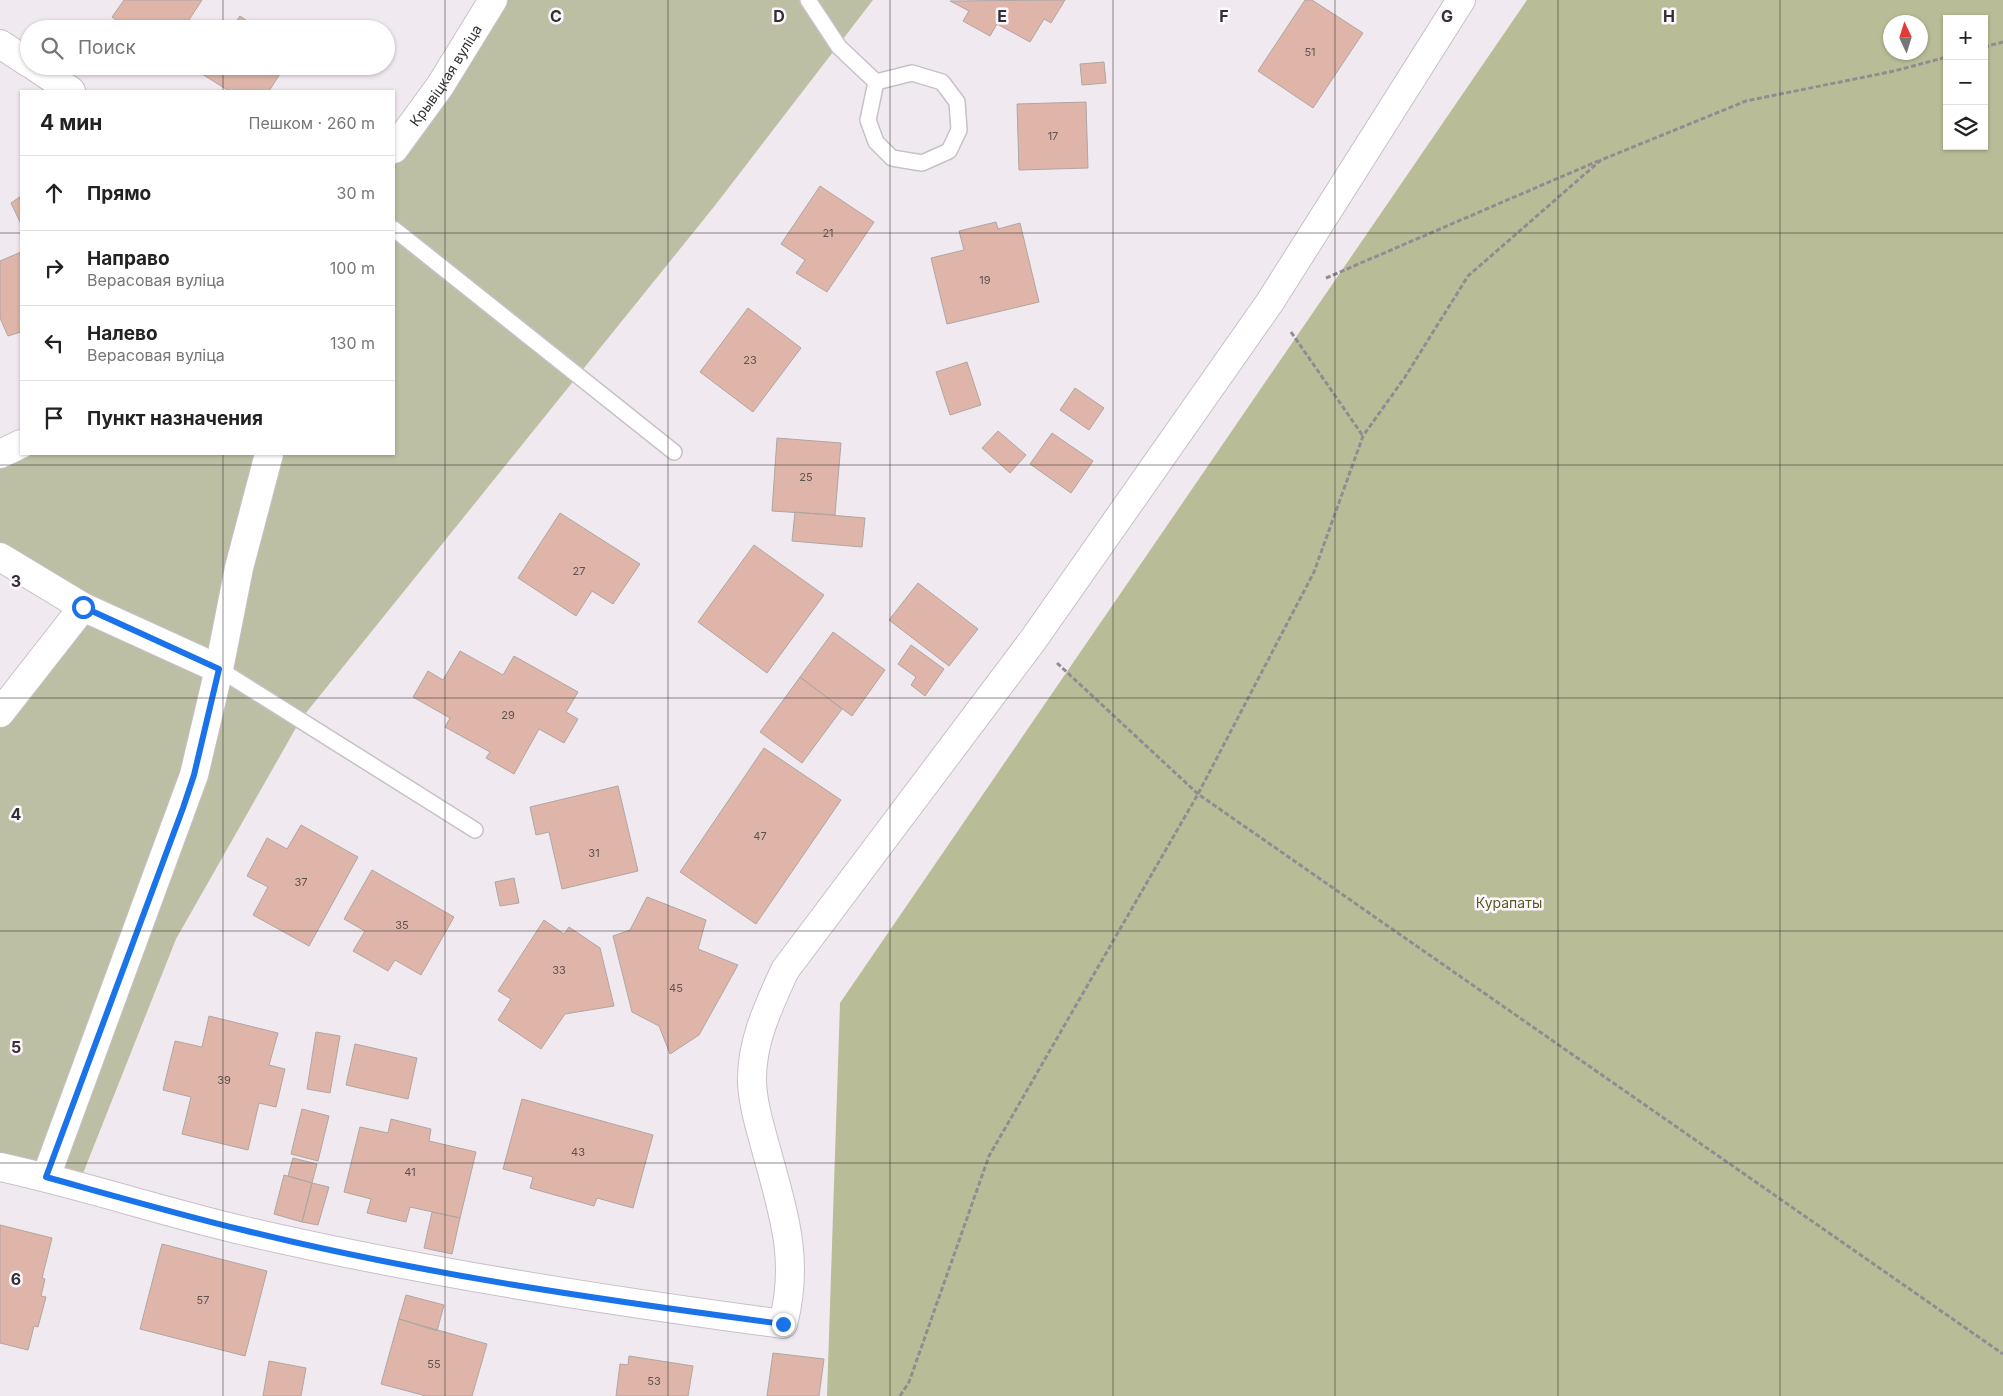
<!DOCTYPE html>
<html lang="ru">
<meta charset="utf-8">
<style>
:root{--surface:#fff;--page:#f2f2f2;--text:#222;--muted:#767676;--line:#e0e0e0}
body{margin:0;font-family:Inter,sans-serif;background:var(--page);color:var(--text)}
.controls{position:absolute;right:15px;top:15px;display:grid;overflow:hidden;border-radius:0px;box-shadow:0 1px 4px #0004}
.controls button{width:45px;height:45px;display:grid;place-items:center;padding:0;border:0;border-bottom:1px solid var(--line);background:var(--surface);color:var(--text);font:25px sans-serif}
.compass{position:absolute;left:1883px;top:15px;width:45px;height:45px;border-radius:50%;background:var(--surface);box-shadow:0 1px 4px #0004;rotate:356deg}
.stop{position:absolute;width:15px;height:15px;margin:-11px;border:4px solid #1a73e8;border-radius:50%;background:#fff}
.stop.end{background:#1a73e8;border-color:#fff;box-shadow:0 1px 5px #0008}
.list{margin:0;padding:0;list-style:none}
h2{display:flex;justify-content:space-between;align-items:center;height:65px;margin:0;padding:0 20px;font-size:21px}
h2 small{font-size:16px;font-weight:400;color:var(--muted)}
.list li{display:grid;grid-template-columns:32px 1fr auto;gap:15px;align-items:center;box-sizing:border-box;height:75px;padding:0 20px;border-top:1px solid var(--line)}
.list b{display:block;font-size:19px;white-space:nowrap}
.list p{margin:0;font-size:16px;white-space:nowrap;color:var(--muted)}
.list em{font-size:16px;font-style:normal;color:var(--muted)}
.icon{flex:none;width:28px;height:28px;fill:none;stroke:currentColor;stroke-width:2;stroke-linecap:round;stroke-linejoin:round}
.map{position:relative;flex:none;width:2003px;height:1396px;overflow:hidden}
.search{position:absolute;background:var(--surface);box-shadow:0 1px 4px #0004;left:20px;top:20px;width:375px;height:55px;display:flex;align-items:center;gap:12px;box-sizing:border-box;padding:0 18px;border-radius:28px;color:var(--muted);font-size:19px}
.panel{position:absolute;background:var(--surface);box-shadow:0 1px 4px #0004;left:20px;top:90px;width:375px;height:365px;border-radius:0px}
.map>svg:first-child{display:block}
</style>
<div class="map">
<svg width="2003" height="1396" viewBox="0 0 2003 1396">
<rect width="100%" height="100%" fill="#f1e9f0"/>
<path fill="#bcbfa3" d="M493,0h380l-160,208 -412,511 -125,220 -98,247 -78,-19v-454l83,-106 -83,-50v-103h394v-306z"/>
<path fill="#b9bd97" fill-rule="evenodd" d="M1527,0h476v1396h-1176l13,-393zM1947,19h37v127h-37zM1890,22h30v30h-30z"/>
<path fill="#deb5a8" stroke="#b0a6a3" d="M124,0h78l-19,29h-54l-17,-12z
M1065,0l-14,23 -7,-4 -14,23 -33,-18 -7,12 -27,-15 6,-10 -19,-10z
M1305,0h7l51,33 -50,75 -55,-37z
M240,16l19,13h-28z
M1104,62l2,21 -24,2 -2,-21z
M207,66h78l-16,25h-40l-27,-17z
M1086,102l2,66 -69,2 -2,-66z
M820,186l54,36 -47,70 -31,-19 9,-13 -24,-16z
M21,196v28l-10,-21z
M996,222l2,7 22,-6 19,79 -92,22 -16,-66 33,-8 -5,-19z
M21,252v80l-13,4 -8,-18v-57z
M748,308l53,40 -48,64 -53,-40z
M967,362l14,43 -31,10 -14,-43z
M1075,388l29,20 -15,22 -29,-20z
M998,431l28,24 -16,18 -28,-25z
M1052,433l41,28 -22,32 -41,-29z
M777,438l64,5 -6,72 -63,-4z
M795,512l70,6 -3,29 -70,-6z
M560,513l80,51 -27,40 -21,-13 -16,25 -58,-38z
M754,545l70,50 -57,78 -69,-51z
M918,583l60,46 -29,37 -60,-46z
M833,632l52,38 -33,46 -52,-39z
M911,645l33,24 -19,27 -14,-11 5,-8 -18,-13z
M460,651l43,24 11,-19 64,36 -12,20 12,7 -14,24 -25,-14 -25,45 -28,-16 4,-6 -45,-25 5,-9 -37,-21 15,-26 15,9z
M800,677l42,32 -40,54 -42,-31z
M764,748l77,52 -85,124 -76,-52z
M618,786l20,85 -76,18 -13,-57 -13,3 -6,-28z
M301,825l57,32 -49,89 -56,-31 15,-28 -21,-11 20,-38 20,11z
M372,870l82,47 -33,58 -26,-15 -7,11 -35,-20 12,-20 -21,-12z
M514,878l5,25 -19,3 -5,-24z
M647,897l59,23 -8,29 40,16 -39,70 -29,19 -11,-28 -27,-14 -19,-76 17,-6z
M544,920l20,14 5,-7 31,21 14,58 -49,8 -24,35 -43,-29 13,-21 -13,-8z
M209,1016l69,17 -9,32 16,4 -9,38 -17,-4 -11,47 -66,-16 9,-37 -28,-7 12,-49 27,6z
M316,1032l24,4 -10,57 -23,-4z
M355,1044l62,14 -9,41 -62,-14z
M522,1099l131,36 -20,73 -36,-10 -3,8 -64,-18 3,-11 -30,-8z
M302,1109l27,7 -11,45 -27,-7z
M391,1119l40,10 -2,12 47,11 -16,66 -50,-11 -4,15 -39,-9 4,-14 -27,-7 16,-65 28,6z
M293,1158l24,6 -5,19 -24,-7z
M284,1175l28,8 -10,39 -28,-8z
M312,1183l17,4 -11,38 -16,-3z
M432,1212l28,6 -8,36 -28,-6z
M0,1225l52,13 -10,40 3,1 -4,17 5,1 -8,30 -4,-1 -6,24 -28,-7z
M162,1244l105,27 -22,85 -105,-27z
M406,1295l38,10 -7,26 -38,-12z
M399,1319l88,25 -15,52h-46l-45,-12z
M773,1353l51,6 -5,37h-52z
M629,1356l64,10 -5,30h-72l4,-32 8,1z
M269,1361l37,7 -5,28h-38z"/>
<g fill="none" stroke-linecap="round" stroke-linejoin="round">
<defs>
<path id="service" d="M808,0l31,47 37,35
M912,73l30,9 15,20 2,28 -10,21 -27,12 -30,-5 -16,-16 -8,-22 8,-38z
M394,229l280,223
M219,669l256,161"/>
<g id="minor">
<path d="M0,44l29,19"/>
<path d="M34,66l37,25"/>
<path id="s1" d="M394,149l46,-63 53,-86"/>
<path d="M0,454l21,-10"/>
<path d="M0,557l83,50 136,62"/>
<path d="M0,713l83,-106"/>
<path d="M0,1167c83,18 163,45 245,64 178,41 358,69 538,93 17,-65 0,-112 -17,-175 -6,-22 -13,-44 -14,-67 -1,-40 17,-77 33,-112l248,-330 237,-338 191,-302"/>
<path d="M46,1177l148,-402 25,-106 20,-101 30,-114"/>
</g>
</defs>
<use href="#service" stroke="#c8c0c7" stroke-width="18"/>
<use href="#minor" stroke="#c8c0c7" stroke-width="30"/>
<path stroke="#928c91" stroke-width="3" stroke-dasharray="5 2.5" stroke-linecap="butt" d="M1984,47l19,-5
M1326,278l272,-117
M1291,332l72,104
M1057,663l141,131 805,560
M900,1396l9,-14 80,-226 209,-362 116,-222 49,-136 42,-59 63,-101 133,-116 145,-59 148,-30 53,-14"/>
<use href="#service" stroke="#fff" stroke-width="15"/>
<use href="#minor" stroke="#fff" stroke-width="28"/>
</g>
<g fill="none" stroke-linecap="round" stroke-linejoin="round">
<path stroke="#1a73e8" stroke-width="6" d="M83,607l136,62 -25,106 -11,33 -137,369c65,18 131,37 197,53 177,44 359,70 540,94"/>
</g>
<path fill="none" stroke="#333032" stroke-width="1" stroke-opacity="0.55" d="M223,0v29M445,0v1396M668,0v1396M890,0v1396M1113,0v1396M1335,0v1396M1558,0v1396M1780,0v1396M223,66v25M0,233h21M394,233h1609M223,454v942M0,465h2003M0,698h2003M0,931h2003M0,1163h2003"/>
<g text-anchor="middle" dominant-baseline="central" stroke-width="5" stroke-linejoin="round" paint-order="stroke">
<g font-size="11" fill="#5e5150">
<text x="1310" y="52">51</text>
<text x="1053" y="136">17</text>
<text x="828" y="233">21</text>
<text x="985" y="280">19</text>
<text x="750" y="360">23</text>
<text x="806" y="477">25</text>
<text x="579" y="571">27</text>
<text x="508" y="715">29</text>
<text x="760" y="836">47</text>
<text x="594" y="853">31</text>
<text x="301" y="882">37</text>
<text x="402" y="925">35</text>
<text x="559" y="970">33</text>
<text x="676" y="988">45</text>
<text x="224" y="1080">39</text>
<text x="578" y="1152">43</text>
<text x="410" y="1172">41</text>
<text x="203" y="1300">57</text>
<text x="434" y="1364">55</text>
<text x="654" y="1381">53</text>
</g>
<g font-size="14" fill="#333032" stroke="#fff7fe">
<text stroke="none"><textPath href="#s1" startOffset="90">Крывіцкая вуліца</textPath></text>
</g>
<g font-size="14" fill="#575b20" stroke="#fff7fe">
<text x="1509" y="902">Курапаты</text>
</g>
</g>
<g font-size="16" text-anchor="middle" font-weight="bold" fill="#333032" stroke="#fff7fe" stroke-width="5" stroke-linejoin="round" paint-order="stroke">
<text x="556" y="22">C</text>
<text x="779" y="22">D</text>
<text x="1002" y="22">E</text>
<text x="1224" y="22">F</text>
<text x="1447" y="22">G</text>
<text x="1669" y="22">H</text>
<text x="16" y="587">3</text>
<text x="16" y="820">4</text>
<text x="16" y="1053">5</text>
<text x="16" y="1285">6</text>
</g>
</svg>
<div class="controls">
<button>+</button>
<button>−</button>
<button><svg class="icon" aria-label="layers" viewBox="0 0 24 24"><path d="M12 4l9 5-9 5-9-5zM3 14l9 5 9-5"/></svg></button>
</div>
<svg class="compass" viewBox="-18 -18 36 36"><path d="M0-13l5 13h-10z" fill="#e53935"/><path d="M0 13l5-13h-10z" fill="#767676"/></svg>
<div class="stop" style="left:83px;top:607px"></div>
<div class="stop end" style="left:783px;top:1324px"></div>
<div class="search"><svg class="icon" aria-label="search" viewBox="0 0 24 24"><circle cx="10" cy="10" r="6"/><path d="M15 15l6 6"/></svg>Поиск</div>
<section class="panel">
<h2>4 мин<small>Пешком · 260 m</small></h2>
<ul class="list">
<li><svg class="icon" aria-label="ahead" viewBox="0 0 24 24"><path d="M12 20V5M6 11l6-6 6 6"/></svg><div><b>Прямо</b></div><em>30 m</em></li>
<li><svg class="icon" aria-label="right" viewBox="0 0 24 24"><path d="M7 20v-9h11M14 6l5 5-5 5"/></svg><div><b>Направо</b><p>Верасовая вуліца</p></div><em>100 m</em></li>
<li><svg class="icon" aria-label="left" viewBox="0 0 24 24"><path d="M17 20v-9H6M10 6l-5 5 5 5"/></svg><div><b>Налево</b><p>Верасовая вуліца</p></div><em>130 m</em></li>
<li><svg class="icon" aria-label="arrive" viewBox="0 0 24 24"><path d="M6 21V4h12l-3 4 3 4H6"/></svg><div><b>Пункт назначения</b></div></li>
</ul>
</section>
</div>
